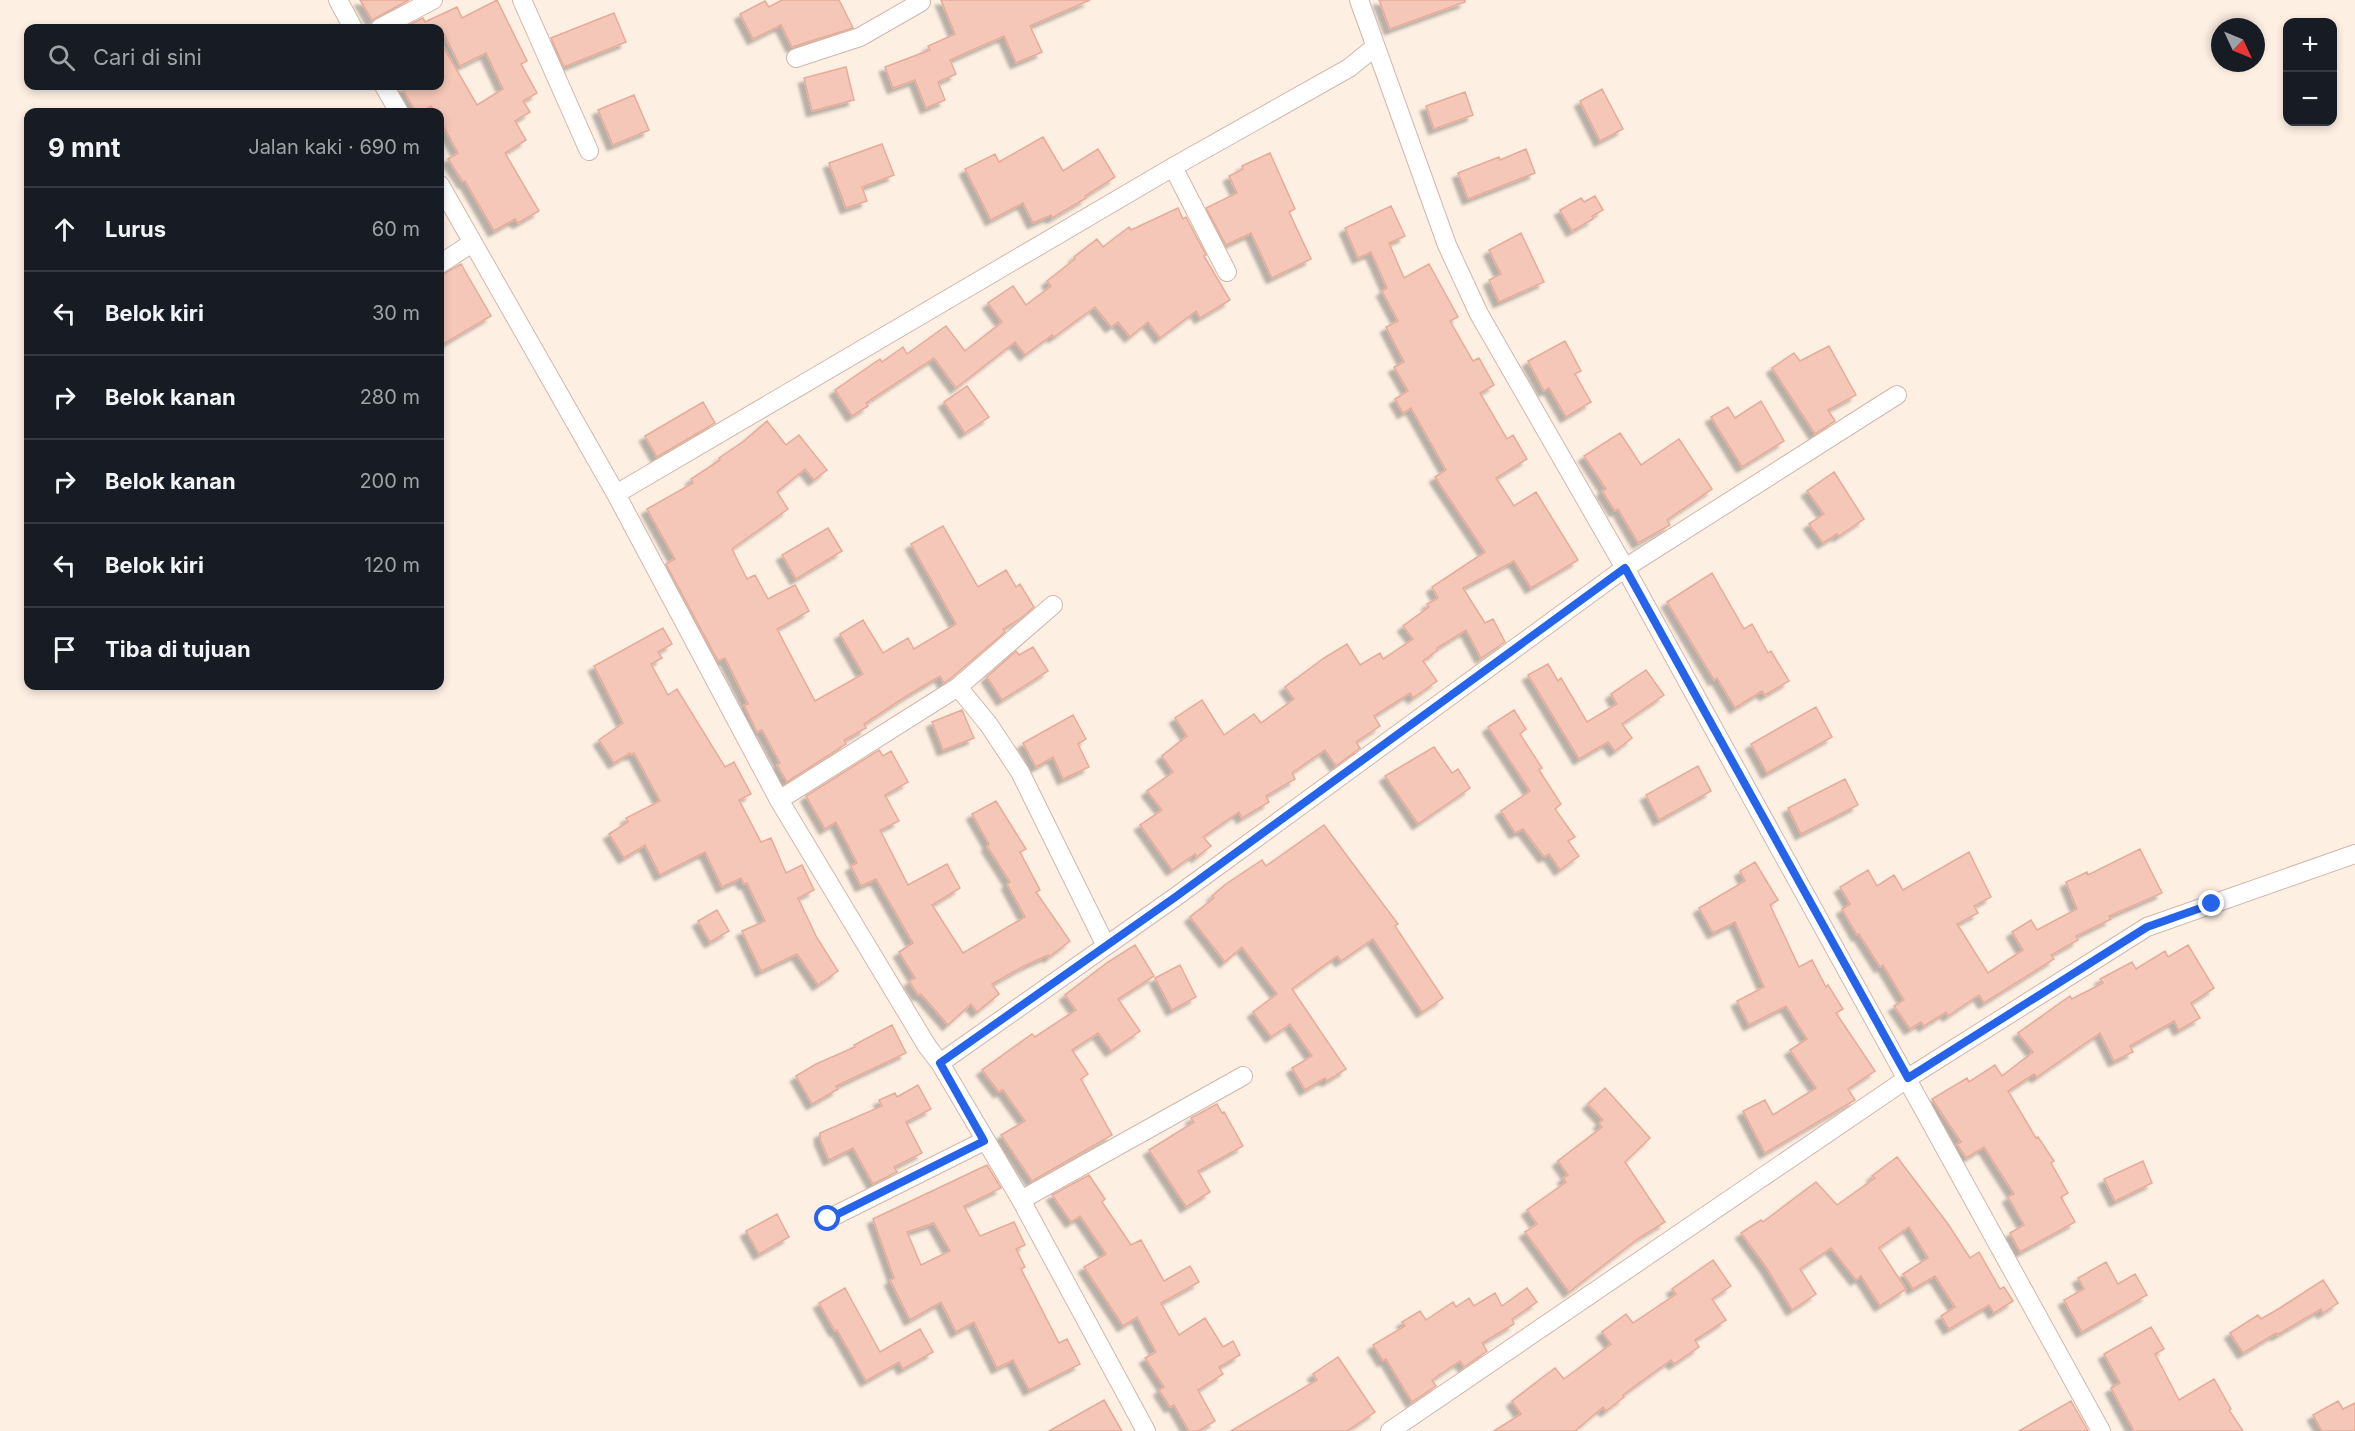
<!DOCTYPE html>
<html lang="id">
<meta charset="utf-8">
<style>
:root{--surface:#171b24;--page:#20242c;--text:#f1f3f6;--muted:#9ea1a6;--line:#363941}
body{margin:0;font-family:Inter,sans-serif;background:var(--page);color:var(--text)}
.controls{position:absolute;right:18px;top:18px;display:grid;overflow:hidden;border-radius:12px;box-shadow:0 3px 9px #0003}
.controls button{width:54px;height:54px;display:grid;place-items:center;padding:0;border:0;border-bottom:2px solid var(--line);background:var(--surface);color:var(--text);font:30px sans-serif}
.compass{position:absolute;left:2211px;top:18px;width:54px;height:54px;border-radius:50%;background:var(--surface);box-shadow:0 3px 9px #0003;rotate:134deg}
.stop{position:absolute;width:18px;height:18px;margin:-14px;border:4px solid #2563eb;border-radius:50%;background:#fff}
.stop.end{background:#2563eb;border-color:#fff;box-shadow:0 2px 6px #0008}
.list{margin:0;padding:0;list-style:none}
h2{display:flex;justify-content:space-between;align-items:center;height:78px;margin:0;padding:0 24px;font-size:26px}
h2 small{font-size:20px;font-weight:400;color:var(--muted)}
.list li{display:grid;grid-template-columns:39px 1fr auto;gap:18px;align-items:center;box-sizing:border-box;height:84px;padding:0 24px;border-top:2px solid var(--line)}
.list b{display:block;font-size:22px;white-space:nowrap}
.list em{font-size:20px;font-style:normal;color:var(--muted)}
.icon{flex:none;width:33px;height:33px;fill:none;stroke:currentColor;stroke-width:2;stroke-linecap:round;stroke-linejoin:round}
.map{position:relative;flex:none;width:2355px;height:1431px;overflow:hidden}
.search{position:absolute;background:var(--surface);box-shadow:0 3px 9px #0003;left:24px;top:24px;width:420px;height:66px;display:flex;align-items:center;gap:15px;box-sizing:border-box;padding:0 21px;border-radius:12px;color:var(--muted);font-size:22px}
.panel{position:absolute;background:var(--surface);box-shadow:0 3px 9px #0003;left:24px;top:108px;width:420px;height:582px;border-radius:12px}
.map>svg:first-child{display:block}
</style>
<div class="map">
<svg width="2355" height="1431" viewBox="0 0 2355 1431">
<defs>
<filter id="shadow"><feDropShadow dx="-5.5" dy="5.5" stdDeviation="1.5" flood-color="#0004"/></filter>
</defs>
<rect width="100%" height="100%" fill="#fdefe2"/>
<path fill="#f4c7b8" stroke="#e8ab98" stroke-width="1.5" fill-rule="evenodd" filter="url(#shadow)" d="M360,0h49l-37,20z
M497,0l30,61 -6,3 16,29 -14,8 7,11 -15,9 11,19 -21,13 34,58 -21,12 -3,-4 -21,12 -29,-50 -2,1 -15,-23 10,-6 -18,-33v-8h-5l-4,-6 -10,6h-5l-15,-26h39v-45l37,64 26,-16 -17,-36 -26,13 -19,-38h-38l20,-10 2,4 32,-15 5,11z
M782,0h57l14,28 -61,19 -11,-22 -28,14 -13,-25 25,-13 4,6z
M941,0h149l-60,26 12,26 -26,11 -12,-27 -54,24 6,14 -18,8 7,18 -19,8 -11,-28 -22,8 -8,-21 45,-17 -2,-4 27,-12z
M1379,0h86v2l-75,27z
M614,13l12,29 -62,25 -13,-29z
M846,67l8,33 -42,11 -8,-33z
M1602,89l21,40 -23,12 -20,-40z
M1465,92l8,23 -39,14 -8,-23z
M634,95l15,35 -36,15 -15,-35z
M1043,137l20,34 35,-22 17,28 -30,19 1,2 -34,20 -1,-3 -18,8 -10,-20 -32,17 -26,-51 30,-15 4,8z
M882,144l12,31 -32,12 5,14 -21,7 -17,-45z
M1526,149l9,24 -67,26 -10,-26 41,-16 1,3z
M1270,153l25,56 -6,3 22,47 -39,19 -21,-45 -25,12 -20,-37 31,-15 -8,-17 14,-7 -1,-3z
M1595,196l8,14 -11,6 1,3 -21,12 -12,-21 21,-12 3,4z
M1391,206l14,30 -16,7 15,35 25,-14 29,53 -8,4 23,40 6,-3 15,27 -14,8 27,46 6,-4 14,24 -31,19 18,28 22,-14 42,68 -47,28 -17,-27 -51,27 22,35 8,-4 12,23 -24,16 -15,-28 -29,18 1,2 -15,11 14,20 -24,17 -3,-5 -36,23 6,10 -24,16 4,6 -24,18 -11,-16 -33,23 3,6 -29,17 3,6 -27,16 -3,-6 -36,25 8,9 -14,11 -2,-3 -23,16 -32,-45 22,-15 -15,-19 26,-19 -11,-16 25,-20 -12,-18 27,-18 22,35 30,-21 7,9 33,-24 -9,-12 39,-29 23,-14 13,21 20,-12 3,6 30,-20 -10,-13 26,-19 -2,-3 11,-6 -6,-11 53,-35 -50,-75 11,-7 -35,-62 -8,5 -8,-14 13,-8 -14,-24 10,-5 -18,-35 12,-6 -16,-30 5,-3 -16,-36 -13,6 -13,-30z
M1178,208l5,11 3,-2 20,38 -2,1 26,44 -30,18 -4,-7 -36,27 -12,-16 -18,15 -12,-15 -7,5 -16,-20 -41,30 -2,-2 -27,20 -10,-13 -59,46 -22,-30 -68,45 2,3 -16,10 -17,-26 45,-31 2,3 21,-15 4,7 39,-28 19,25 37,-29 -14,-19 25,-17 13,19 25,-19 -4,-5 28,-22 -1,-2 23,-18 6,8 26,-20 2,3z
M1521,233l23,49 -45,20 -10,-22 12,-6 -12,-24z
M461,264l30,52 -51,30v-70z
M1565,341l16,30 -6,3 16,28 -25,15 -17,-29 -5,3 -16,-30z
M1829,346l27,49 -28,15 7,11 -20,13 -43,-66 22,-15 6,8z
M967,386l22,31 -24,16 -21,-31z
M1761,401l23,40 -42,26 -31,-50 17,-10 7,11z
M703,402l12,21 -58,34 -12,-21z
M767,421l19,24 13,-10 28,35 -13,10 -9,-11 -28,23 11,17 -56,40 15,30 8,-4 13,24 27,-14 14,26 -32,18 38,72 48,-27 -23,-40 23,-14 20,33 25,-15 6,11 42,-25 -45,-80 32,-18 35,61 28,-17 10,17 4,-3 14,23 -14,12 -17,10 2,3 -54,46 -7,5 -4,-7 -32,19 -44,29 2,4 -22,12 2,4 -59,38 -10,-17 3,-2 -18,-33 -5,2 -13,-27 4,-1 -23,-46 -7,3 -52,-97 9,-5 -28,-50 46,-26 -2,-4 29,-19 -1,-2 25,-17z
M1620,433l21,32 38,-26 33,50 -45,31 3,5 -32,18 -20,-34 -3,2 -13,-20 4,-2 -22,-33z
M1834,472l30,47 -25,17 -2,-2 -14,9 -14,-19 15,-10 -17,-23z
M828,528l14,23 -46,28 -14,-24z
M1712,573l32,56 8,-5 16,29 3,-2 18,30 -24,14 -3,-4 -27,17 -18,-30 -3,2 -47,-78z
M663,628l9,16 -14,8 4,6 -11,6 17,31 9,-6 48,78 9,-5 17,32 -12,6 22,42 10,-4 15,35 16,-8 12,25 -16,8 19,40 21,33 -20,14 -21,-31 -36,17 -19,-40 23,-10 -18,-38 -3,1 -3,-6 -19,9 -17,-35 -45,23 -15,-30 -21,13 -15,-24 19,-12 -2,-4 34,-17 -26,-48 -3,2 -1,-2 -16,10 -15,-23 24,-17 -29,-57z
M1033,647l15,24 -46,29 -15,-23 29,-26 3,4z
M1548,664l10,17 3,-3 26,44 30,-18 -6,-10 35,-24 18,25 -42,29 10,14 -17,13 -7,-9 -29,17 -51,-84z
M1816,707l16,30 -65,36 -16,-29z
M962,710l12,28 -31,12 -11,-28z
M1514,710l12,19 -6,5 22,34 -3,2 22,34 -6,5 20,28 -7,4 11,15 -19,14 -11,-16 -5,3 -21,-28 -8,4 -14,-22 29,-20 -42,-64z
M1073,715l13,24 -8,5 11,23 -26,12 -10,-22 -17,10 -13,-24z
M1434,747l18,26 6,-4 12,19 -52,36 -33,-48z
M879,750l4,6 8,-5 17,31 -23,13 14,26 -19,9 28,55 39,-21 13,24 -28,17 31,48 62,-36 -18,-33 3,-2 -23,-36 2,-2 -17,-30 24,-13 30,48 -6,3 20,38 -4,2 34,49 -21,16 -1,-2 -24,11 -32,18 7,10 -22,18 -6,-8 -23,21 -27,-31 -3,1 -9,-14 6,-3 -16,-26 14,-9 -37,-64 -15,7 -10,-20 6,-3 -21,-41 -11,7 -19,-33z
M1698,766l13,25 -52,29 -13,-25z
M1845,779l13,26 -57,29 -13,-26z
M1324,825l74,99 -3,2 48,72 -21,14 -49,-73 -32,22 -4,-5 -45,33 54,80 -19,12 -2,-3 -20,12 -13,-22 20,-12 -22,-32 -19,13 -18,-25 24,-18 -35,-47 -17,15 -35,-45 24,-19 -2,-2 14,-12 36,-24 4,6z
M2140,849l22,44 -53,23 2,3 -35,17 2,4 -27,15 3,4 -70,44 -5,-8 -31,21 -2,-4 -22,14 -3,-4 -11,7 -16,-23 10,-6 -21,-35 -3,2 -21,-33 -2,1 -15,-26 8,-5 -10,-17 28,-17 9,16 17,-11 9,15 66,-38 22,45 -17,9 4,7 -21,11 31,49 35,-23 -11,-18 19,-12 6,10 40,-21 -11,-27 21,-10 1,3z
M1755,862l23,38 -8,5 29,62 13,-7 14,27 2,-2 15,24 -7,4 39,58 -27,18 7,11 -90,53 -22,-42 22,-11 8,15 43,-27 -26,-38 17,-11 -21,-33 -37,19 -12,-24 27,-14 -29,-65 -22,11 -14,-25 46,-27 -5,-10z
M717,910l12,21 -19,11 -12,-21z
M1135,945l19,31 -36,23 22,32 -29,20 -13,-18 -26,17 16,24 -7,5 31,56 -80,46 -31,-46 24,-14 -22,-31 -4,2 -17,-22 50,-36 3,3 41,-27 -11,-15 43,-33z
M2188,945l26,43 -23,15 9,15 -21,12 -5,-9 -44,25 3,6 -19,9 -14,-28 -63,44 -3,-3 -26,17 28,47 2,-1 16,24 -3,2 17,30 -7,4 14,25 -55,30 -10,-19 14,-8 -16,-28 6,-3 -30,-47 -18,11 -9,-14 4,-2 -29,-43 35,-21 2,4 26,-17 7,11 31,-24 -15,-19 52,-37 2,3 31,-16 -3,-4 32,-17 4,7 29,-18 3,6z
M1180,965l16,32 -24,13 -17,-32z
M892,1025l14,28 -70,33 2,3 -26,15 -16,-28 20,-12 39,-17 -1,-2z
M918,1085l13,24 -25,13 16,31 -28,14 3,5 -24,12 -20,-36 -24,12 -9,-21v-6l62,-27 -3,-6 16,-7 2,4z
M1605,1088l45,50 -25,24 40,60 -25,15 -71,55 -44,-60 12,-8 -10,-14 39,-28 -3,-4 5,-3 -10,-14 44,-34 -3,-4 4,-3 -15,-16z
M1217,1104l5,9 2,-1 19,34 -45,25 12,21 -24,15 -37,-57 45,-28 -3,-4z
M1897,1157l51,67 22,34 9,-6 21,37 4,-2 9,14 -19,12 -5,-8 -40,24 -8,-13 14,-9 -20,-31 -22,13 -10,-15 25,-16 -19,-31 -30,21 27,41 -26,17 -19,-30 -5,4 -25,-32 -31,21 16,25 -24,16 -26,-43 -25,-34 20,-13 2,2 53,-40 21,23 38,-27 -3,-2z
M2143,1161l9,22 -37,18 -11,-22z
M987,1165l14,23 -37,18 16,30 34,-14 11,23 -9,4 9,18 -4,2 38,74 8,-4 13,25 -51,26 -16,-30 -16,8 -23,-46 -18,10 -15,-30 -31,18 -20,-40 4,-2 -21,-59zM934,1223l16,28 -29,14 -14,-33z
M1089,1175l16,24 -3,3 29,43 10,-5 23,41 26,-15 9,16 -38,21 18,32 26,-17 18,29 10,-6 7,14 -21,12 4,7 -25,16 17,31 -17,10h-9l-15,-26 -4,2 -11,-17 5,-3 -19,-29 11,-6 -19,-35 -14,9 -39,-59 22,-13 -26,-38 -9,6 -19,-27z
M777,1214l12,23 -30,17 -13,-23z
M1713,1260l18,26 -19,13 14,21 -31,20 4,7 -25,17 -3,-4 -48,35 1,2 -18,14 -3,-4 -28,24h-81l27,-17 -9,-13 43,-33 9,11 47,-35 -9,-12 24,-18 7,9 43,-29 -4,-5z
M2106,1262l12,22 17,-10 12,21 -65,37 -18,-32 20,-11 -6,-11z
M2323,1280l15,23 -15,10 -2,-4 -44,26 -1,-2 -33,20 -13,-20 28,-18 3,4 19,-11z
M845,1288l35,64 40,-23 13,23 -30,17 -4,-7 -33,19 -29,-51 -2,1 -16,-28z
M1527,1288l10,14 -25,17 2,5 -32,19 5,8 -23,16 -4,-6 -28,19 4,6 -24,16 -26,-43 -3,2 -10,-16 32,-19 -3,-4 18,-11 6,9 27,-18 3,5 13,-9 5,8 21,-13 7,13z
M2151,1327l13,22 -9,5 24,46 35,-21 17,30 -2,1 14,21h-109l-23,-43 9,-5 -16,-29z
M1338,1357l37,55 -28,19h-116l86,-51 -4,-6z
M1104,1400l18,31h-73z
M2071,1401l17,30h-69z
M2338,1401l5,8 12,-6v28h-33l-9,-16z"/>
<g fill="none" stroke-linecap="round" stroke-linejoin="round">
<defs>
<path id="street" d="M338,0l15,28
M522,0l67,151
M1359,0l88,245 32,69 146,254 476,863
M380,28l53,-28
M796,58l64,-21 61,-35
M384,86l15,26
M1173,167l54,105
M440,185l176,309 163,306 148,246 13,17 81,137 125,231
M440,264l32,-21
M616,494l557,-327 176,-99 26,-21
M958,687l95,-82
M779,800l179,-113 31,38 31,47 86,174
M940,1063l234,-165 451,-330 272,-173
M1021,1200l222,-124
M828,1219l156,-78
M1390,1431l518,-353 239,-151 208,-73"/>
</defs>
<use href="#street" stroke="#d1b7ab" stroke-width="20"/>
<use href="#street" stroke="#fff" stroke-width="18"/>
</g>
<g fill="none" stroke-linecap="round" stroke-linejoin="round">
<path stroke="#2563eb" stroke-width="8" d="M828,1219l156,-78 -44,-78 234,-165 451,-330 283,510 239,-151 65,-23"/>
</g>
</svg>
<div class="controls">
<button>+</button>
<button>−</button>
</div>
<svg class="compass" viewBox="-18 -18 36 36"><path d="M0-13l5 13h-10z" fill="#e53935"/><path d="M0 13l5-13h-10z" fill="#9ea1a6"/></svg>
<div class="stop" style="left:828px;top:1219px"></div>
<div class="stop end" style="left:2212px;top:904px"></div>
<div class="search"><svg class="icon" aria-label="search" viewBox="0 0 24 24"><circle cx="10" cy="10" r="6"/><path d="M15 15l6 6"/></svg>Cari di sini</div>
<section class="panel">
<h2>9 mnt<small>Jalan kaki · 690 m</small></h2>
<ul class="list">
<li><svg class="icon" aria-label="ahead" viewBox="0 0 24 24"><path d="M12 20V5M6 11l6-6 6 6"/></svg><div><b>Lurus</b></div><em>60 m</em></li>
<li><svg class="icon" aria-label="left" viewBox="0 0 24 24"><path d="M17 20v-9H6M10 6l-5 5 5 5"/></svg><div><b>Belok kiri</b></div><em>30 m</em></li>
<li><svg class="icon" aria-label="right" viewBox="0 0 24 24"><path d="M7 20v-9h11M14 6l5 5-5 5"/></svg><div><b>Belok kanan</b></div><em>280 m</em></li>
<li><svg class="icon" aria-label="right" viewBox="0 0 24 24"><path d="M7 20v-9h11M14 6l5 5-5 5"/></svg><div><b>Belok kanan</b></div><em>200 m</em></li>
<li><svg class="icon" aria-label="left" viewBox="0 0 24 24"><path d="M17 20v-9H6M10 6l-5 5 5 5"/></svg><div><b>Belok kiri</b></div><em>120 m</em></li>
<li><svg class="icon" aria-label="arrive" viewBox="0 0 24 24"><path d="M6 21V4h12l-3 4 3 4H6"/></svg><div><b>Tiba di tujuan</b></div></li>
</ul>
</section>
</div>
